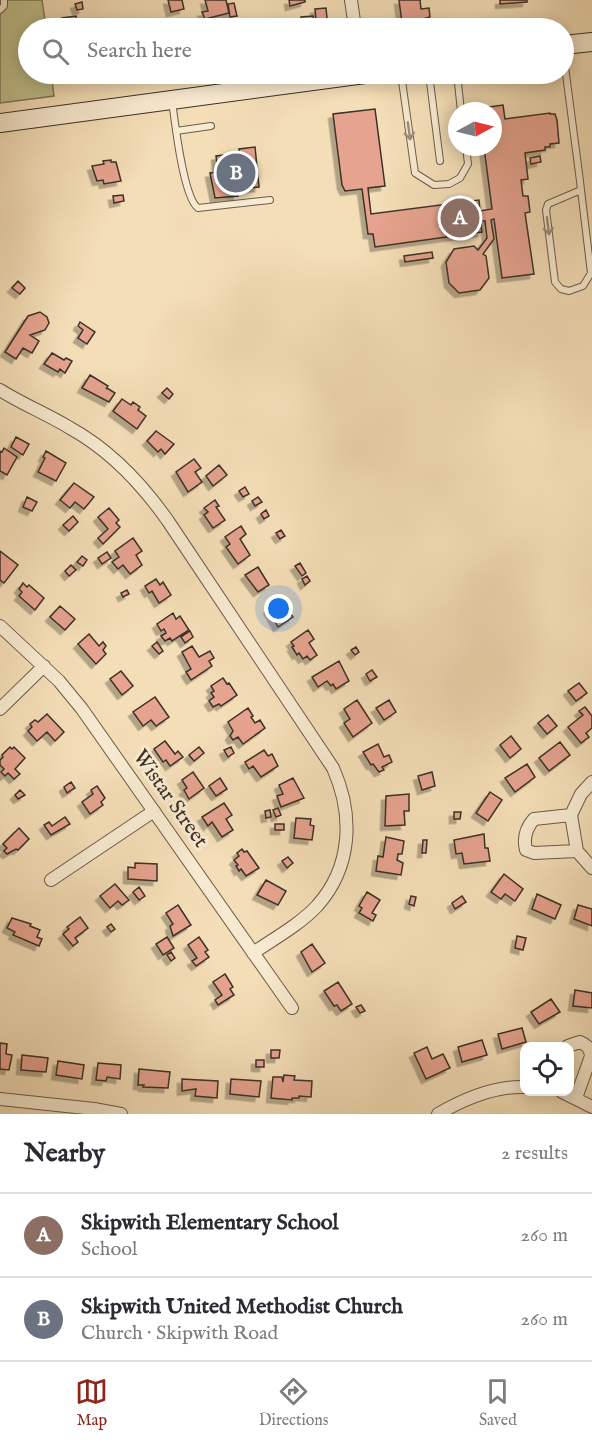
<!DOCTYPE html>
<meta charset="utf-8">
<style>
:root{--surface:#fff;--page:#f2f2f3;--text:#2b2b33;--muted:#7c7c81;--line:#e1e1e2;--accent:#8f2418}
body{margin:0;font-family:"IM FELL English",serif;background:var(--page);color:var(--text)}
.controls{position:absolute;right:18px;bottom:18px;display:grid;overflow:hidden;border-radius:12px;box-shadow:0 3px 15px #0003}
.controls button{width:54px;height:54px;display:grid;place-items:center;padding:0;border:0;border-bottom:2px solid var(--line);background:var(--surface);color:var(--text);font:30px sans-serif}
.compass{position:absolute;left:448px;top:102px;width:54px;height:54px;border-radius:50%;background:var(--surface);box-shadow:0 3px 15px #0003;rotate:83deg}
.you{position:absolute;left:279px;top:609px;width:21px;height:21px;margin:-15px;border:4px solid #fff;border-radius:50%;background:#1a73e8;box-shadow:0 0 0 9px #1a73e833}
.badge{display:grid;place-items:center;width:39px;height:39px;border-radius:50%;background:var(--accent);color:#fff;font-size:20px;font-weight:700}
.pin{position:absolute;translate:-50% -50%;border:3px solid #fff;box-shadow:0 2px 6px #0006}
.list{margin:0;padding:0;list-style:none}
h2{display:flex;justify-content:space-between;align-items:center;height:78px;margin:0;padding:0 24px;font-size:26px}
h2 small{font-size:20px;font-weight:400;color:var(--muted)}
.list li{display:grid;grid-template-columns:39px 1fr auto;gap:18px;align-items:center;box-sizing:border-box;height:84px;padding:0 24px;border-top:2px solid var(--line)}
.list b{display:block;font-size:22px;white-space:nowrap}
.list p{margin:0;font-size:20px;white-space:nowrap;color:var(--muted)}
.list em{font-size:20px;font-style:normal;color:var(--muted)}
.icon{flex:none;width:33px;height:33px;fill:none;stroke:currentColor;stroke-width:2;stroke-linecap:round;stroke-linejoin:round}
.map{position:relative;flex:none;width:592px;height:1114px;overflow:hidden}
.search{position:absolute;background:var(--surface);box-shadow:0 3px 15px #0003;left:18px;right:18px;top:18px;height:66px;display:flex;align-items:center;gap:15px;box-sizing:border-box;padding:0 21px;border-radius:33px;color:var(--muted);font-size:22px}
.sheet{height:246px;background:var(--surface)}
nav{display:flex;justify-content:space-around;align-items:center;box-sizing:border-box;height:84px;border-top:2px solid var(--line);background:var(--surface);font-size:16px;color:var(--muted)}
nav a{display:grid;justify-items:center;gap:3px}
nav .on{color:var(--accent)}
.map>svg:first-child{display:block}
</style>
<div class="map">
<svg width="592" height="1114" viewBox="0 0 592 1114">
<defs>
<filter id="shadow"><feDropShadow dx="-4.5" dy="4.5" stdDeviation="0" flood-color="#0004"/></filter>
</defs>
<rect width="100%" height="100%" fill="#f4deb7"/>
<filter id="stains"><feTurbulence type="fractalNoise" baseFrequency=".00333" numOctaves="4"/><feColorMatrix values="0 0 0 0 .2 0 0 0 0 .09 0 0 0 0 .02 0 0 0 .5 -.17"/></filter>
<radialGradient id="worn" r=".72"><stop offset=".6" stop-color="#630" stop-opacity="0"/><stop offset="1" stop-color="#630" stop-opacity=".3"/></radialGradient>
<path fill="#bfc08c" stroke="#7e7859" stroke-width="1.5" d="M0,0h42l4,28h-18v46h23l3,22 -54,7z"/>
<path fill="#e6a38f" stroke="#3c3026" stroke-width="1.5" filter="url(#shadow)" d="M168,0h14l2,9 -13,3z
M205,0h21l3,13 -24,6 -3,-7 6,-1z
M289,0h16v2l-15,4z
M399,0h21l1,9 8,-1 1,9 -19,5v1h-9z
M500,0h27v2l-27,2z
M82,2l1,7 -6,1 -2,-6z
M234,3l3,13 -7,1 -2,-13z
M326,8l2,20h-27v-11l12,-1 1,4h2l-1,-11z
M76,16l1,7 -14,2 -1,-7z
M147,24l1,4h-12v-3z
M503,105l2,14 45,-6v1h5l2,6 2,23 -9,1v3h-5v3l-20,3 3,26 -7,1 2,16h5l2,16 -5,1 9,61 -32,4 -8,-59 -3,1 3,19 -11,15 3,2 3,22 -9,12 -21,3 -10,-10 -3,-21 8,-13 20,-3 4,4 9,-12 -2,-17h-5l2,11 -107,15 -2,-13h-5l-6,-45 -17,2 -3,-6 -9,-71 42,-5 10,77 -17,2 3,26 108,-14 1,11 12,-2 -8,-62h9v-36h-19v-2z
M255,147l4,40 -11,1 -1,-4 -10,1 1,11 -23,2 -5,-25 8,-1 -2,-16 16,-2 2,18 8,-1 -3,-22z
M540,156l1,6 -10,2 -1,-6z
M111,160v2h5l5,19 -17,3 -1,-4 -6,1 -5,-15 12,-2 -1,-3z
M123,195l1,6 -10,2 -1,-7z
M432,252l1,6 -28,4 -1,-6z
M18,281l7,7 -5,6 -8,-6z
M40,312l7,5 2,6 -4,7 -15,5 9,6 -7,12 -9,-5 -7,11 -11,-7 23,-36z
M80,322l15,10 -8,12 -9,-6 5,-8 -5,-4z
M52,353l12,7 2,-2 6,3 -7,12 -5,-4 -2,3 -14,-8z
M90,375l18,11 -2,3 1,-1 8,5 -6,9 -27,-14z
M167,388l6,6 -4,5 -7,-6z
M122,399l9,6 2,-3 7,5 -2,3 8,6 -9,13 -24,-18z
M156,431l18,13 -9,10 -4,-5 -3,3 -11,-11z
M16,437l13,7 -6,11 -12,-8z
M4,448l13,9 -10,18 -7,-4v-20l2,1z
M46,451l20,12 -10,18 -18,-9 7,-14 -2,-1z
M194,459l7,9 -6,4 7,10 -14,10 -12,-20z
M219,465l8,10 -14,11 -7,-10z
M74,483l20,14 -10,12 -9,-7 -5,6 -10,-8z
M245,487l4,7 -6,3 -4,-6z
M27,497l10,5 -5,9 -9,-4z
M258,497l4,5 -7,4 -3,-5z
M215,500l4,6 -3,1 9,13 -12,8 -9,-13 4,-3 -4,-4z
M109,508l10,12 -3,3 4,4 -17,17 -5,-6 10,-9 -10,-12z
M266,510l3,6 -5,3 -3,-5z
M73,516l5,6 -9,9 -6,-6z
M241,526l5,8 -6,5 10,16 -12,9 -12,-17 4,-3 -5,-7z
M281,530l4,6 -5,3 -4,-6z
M133,538l9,13 -6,4 6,10 -12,9 -7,-9 -5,4 -6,-7 7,-5 -4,-6z
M0,551l18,14 -14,18 -4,-3z
M107,552l4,6 -9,6 -4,-6z
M82,556l5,4 -4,6 -6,-4z
M300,563l6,10 -4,3 -7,-10z
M71,565l5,5 -7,6 -4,-5z
M258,567l11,18 -11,7 -13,-17z
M307,576l3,5 -5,4 -3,-6z
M156,579l4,6 3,-3 8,13 -12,8 -7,-12 -3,2 -4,-7z
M23,583l4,4 2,-2 15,13 -9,12 -16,-14 3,-4 -3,-3z
M127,590l2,4 -6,3 -2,-4z
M281,600l12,17 -15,10 -10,-18z
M60,606l15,13 -10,11 -15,-13z
M173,613l3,6 4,-3 9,14 -17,11 -2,-3 -5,3 -4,-5 5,-3 -2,-4 -3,2 -4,-7z
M308,630l6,9 -5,4 8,12 -7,5 -3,-4 -4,3 -4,-6 -2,2 -5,-8 2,-1 -3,-4z
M190,631l3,6 -8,6 -4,-6z
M89,634l10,12 4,-4 3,4 -3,4 3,4 -10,10 -18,-20z
M157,642l6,9 -4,3 -7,-8z
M192,646l7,11 11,-6 4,7 -5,3 3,5 -21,14 -5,-8 5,-3 -9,-17z
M356,647l3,5 -4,3 -4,-5z
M339,661l10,20 -13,8 -3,-5 -2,2 -4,-5 -9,6 -6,-10z
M372,670l5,7 -7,4 -4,-7z
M121,671l12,15 -11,9 -12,-16z
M223,678l4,6 2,-1 8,12 -16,11 -2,-2 -6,3 -4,-6 5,-4 -3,-4 3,-2 -3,-5z
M579,683l8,10 -11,8 -8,-10z
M155,697l14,20 -13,9 -5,-6 -8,6 -10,-14z
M357,700l15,23 -19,14 -9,-14 6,-4 -6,-10z
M389,700l7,12 -12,8 -8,-12z
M585,707l7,9v12l-6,5 3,4 -8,6 -13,-16 15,-12 -4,-4z
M248,708l5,8 -2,1 4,6 5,-3 5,8 -22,16 -5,-7 -5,3 -3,-4 3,-5 -5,-9z
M47,714l17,18 -9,9 -8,-9 -10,9 -9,-10 4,-4 -2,-3 5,-4 3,2z
M548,715l9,11 -10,8 -9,-11z
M511,736l10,13 -11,9 -10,-13z
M165,741l10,13 3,-3 5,6 -13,9 -4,-6 -3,2 -9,-13z
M560,742l10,13 -21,16 -10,-13z
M378,744l6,13 5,-2 3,7 -10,5 2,3 -5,2 -6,-8 -2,1 -8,-13z
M10,747l2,2 2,-2 11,11 -10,11 5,5 -6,5 -6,-6 -3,3 -4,-4 3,-3 -4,-4v-5l3,-3 -1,-2z
M199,747l5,6 -10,8 -5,-6z
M231,747l3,6 -6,4 -4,-7z
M264,750l4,6 4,-2 6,12 -17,11 -8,-11 -4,3 -4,-7z
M527,764l8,13 -20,15 -10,-14z
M193,772l11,16 -15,11 -5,-9 3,-2 -5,-8z
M432,772l3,14 -13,4 -4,-14z
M220,778l7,11 -11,7 -7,-10z
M293,778l11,20 -23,9 -4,-11 6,-2 -4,-9z
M71,782l4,6 -8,5 -3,-6z
M97,786l8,12 -4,4 2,3 -13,9 -8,-12 11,-8 -2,-4z
M20,790l5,5 -7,4 -3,-4z
M490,792l12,8 -14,21 -12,-8z
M409,794v17h-5l1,14 -20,1 1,-30z
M224,803l8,12 -6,4 7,11 -11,7 -10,-15 -4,4 -6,-9z
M278,808l3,7 -5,2 -3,-7z
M270,810l1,7 -5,1 -1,-7z
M454,812h7l-1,7h-6z
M65,817l5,7 -19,11 -7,-10 5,-3 3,4z
M296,818l15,1 -1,6 4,1 -2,14 -18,-2z
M275,824h9v6h-9z
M19,828l10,11 -11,11 -2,-1 -9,5 -3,-3 3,-3 -4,-4z
M484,834l1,14h3l2,13 -26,3 -2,-11 -6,1 -2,-14z
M386,837l18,4 -2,13h-4l-1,6 6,3 -2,12 -25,-4 2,-15 5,1z
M423,840h4l-1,13h-4z
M242,849l2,3 3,-1 12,17 -13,8 -5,-7 -2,2 -3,-5 2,-1 -4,-5 5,-4 -2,-3z
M288,857l5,6 -6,5 -5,-7z
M135,863l22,1v17l-29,-2v-12l7,1z
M504,874l19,15 -8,12 -10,-7 -4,5 -10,-7z
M266,880l20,11 -8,14 -21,-10z
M115,884l14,16 -7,5 -4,-4 -8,7 -10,-12z
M139,887l6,9 -6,4 -6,-8z
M367,892l13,8 -8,13 4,2 -3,6 -14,-8 3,-5 -3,-2z
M537,894l24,11 -6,14 -23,-10z
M411,896l5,1 -2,9 -5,-2z
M462,896l4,6 -11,7 -3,-6z
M178,905l13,20 -18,11 -3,-10 3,-2 -7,-11z
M578,905l14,4v17l-18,-7z
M80,917l8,11 -13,10 3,4 -5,4 -10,-12 6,-5 -2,-2z
M12,918l19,6 -1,2 10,4 -3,7 5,2 -3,7 -26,-11 2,-3 -8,-4z
M111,924l4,5 -4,3 -4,-5z
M517,936l9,2 -3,12 -8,-2z
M167,937l7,11 -11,7 -7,-11z
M199,937l9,13 -3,2 4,5 -13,9 -4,-5 5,-3 -9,-13z
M312,944l13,19 -13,9 -11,-20z
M171,952l4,6 -4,3 -4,-6z
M225,974l8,13 -3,2 4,6 -16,10 -3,-5 7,-5 -9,-13z
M338,982l14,22 -11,7 -4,-6 -3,1 -10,-15z
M575,990l17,3v15l-19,-2z
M551,999l9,13 -21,12 -8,-12z
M361,1005l4,6 -5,2 -4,-6z
M522,1028l4,14 -24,7 -4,-15z
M482,1040l5,15 -25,7 -4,-15z
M0,1043l7,1 -1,10 6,1 -3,15 -9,-1z
M427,1047l5,12 11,-5 7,14 -24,11 -12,-26z
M271,1050h9l-1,8h-8z
M22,1055l26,3 -2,14 -25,-2z
M256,1060h8v7h-8z
M58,1061l26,4 -2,14 -26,-4z
M98,1063l23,2 -1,14 -13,-2 -1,4 -10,-1z
M139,1069l31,3 -2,16 -25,-1 1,-2h-6z
M284,1075l11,1 -1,4 18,1 -1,16 -12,-1v2h-7v2l-21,-2 2,-21h9l1,5z
M182,1079l36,2 -1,17 -22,-2 1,-7 -14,2z
M231,1079l30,2 -2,16 -29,-3z"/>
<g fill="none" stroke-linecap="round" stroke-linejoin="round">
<defs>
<path id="service" d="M0,10l4,-4v-6
M564,59l16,122 1,9 10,83 -8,13 -14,5 -8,-2 -6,-7 -9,-72 2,-6 33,-14
M401,74l14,99 19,12 15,-1 11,-6 8,-14 -2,-17
M429,74l11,87
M457,74l4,37
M172,101c3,21 11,96 26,107l72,-8
M176,131l35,-5"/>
<path id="minor" d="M351,0l4,28
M0,390c22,14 47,24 70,38 40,22 72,56 98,93l165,247c21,47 19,99 -16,138 -18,19 -42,32 -64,47
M0,626l59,55 23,28 210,299
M0,709l44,-43
M592,782l-11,12 -10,21 6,36 15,17
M571,815l-37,4c-8,9 -11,19 -8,31l8,3 43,-2
M51,880l103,-69
M568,1046l12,-4c7,3 10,6 11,14l-15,42
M562,1092l30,15
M0,1099l94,10 27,5
M438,1114c26,-15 56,-28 86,-27"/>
<path id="secondary" d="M564,45l28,-3
M0,123l365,-49"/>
</defs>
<use href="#service" stroke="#6a5c4a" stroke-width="8"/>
<use href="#minor" stroke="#6a5c4a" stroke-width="14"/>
<use href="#secondary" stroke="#3c3026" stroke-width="20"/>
<use href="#service" stroke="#f8ead0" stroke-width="6"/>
<use href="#minor" stroke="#f8ead0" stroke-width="12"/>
<use href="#secondary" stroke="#f8ead0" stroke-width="18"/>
</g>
<defs><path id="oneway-shaft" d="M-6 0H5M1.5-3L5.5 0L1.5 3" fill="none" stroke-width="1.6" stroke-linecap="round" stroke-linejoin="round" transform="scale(1.5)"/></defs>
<g stroke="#9a8d7b">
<use href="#oneway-shaft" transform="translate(409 131) rotate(82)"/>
<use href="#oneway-shaft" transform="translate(548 226) rotate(83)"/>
</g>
<g text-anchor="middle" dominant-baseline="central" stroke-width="6" stroke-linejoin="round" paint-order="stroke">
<g font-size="21" fill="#3c3026" stroke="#f8ead0">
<text transform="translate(170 799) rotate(55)">Wistar Street</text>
</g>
</g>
<rect width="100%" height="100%" filter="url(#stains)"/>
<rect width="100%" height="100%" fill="url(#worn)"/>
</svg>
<div class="controls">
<button><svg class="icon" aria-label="locate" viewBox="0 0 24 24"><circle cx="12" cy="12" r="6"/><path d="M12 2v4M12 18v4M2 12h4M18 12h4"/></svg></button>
</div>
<svg class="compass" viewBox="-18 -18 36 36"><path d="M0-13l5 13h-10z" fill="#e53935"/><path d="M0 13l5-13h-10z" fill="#7c7c81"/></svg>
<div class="you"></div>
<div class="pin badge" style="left:460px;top:218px;background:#8d6e63">A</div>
<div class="pin badge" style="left:236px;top:173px;background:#6b7280">B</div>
<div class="search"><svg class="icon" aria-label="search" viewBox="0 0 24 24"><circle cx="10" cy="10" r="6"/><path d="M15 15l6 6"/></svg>Search here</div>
</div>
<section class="sheet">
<h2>Nearby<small>2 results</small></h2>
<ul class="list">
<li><span class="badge" style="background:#8d6e63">A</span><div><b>Skipwith Elementary School</b><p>School</p></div><em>260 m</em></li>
<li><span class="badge" style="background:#6b7280">B</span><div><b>Skipwith United Methodist Church</b><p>Church · Skipwith Road</p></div><em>260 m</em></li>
</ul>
</section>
<nav>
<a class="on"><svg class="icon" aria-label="map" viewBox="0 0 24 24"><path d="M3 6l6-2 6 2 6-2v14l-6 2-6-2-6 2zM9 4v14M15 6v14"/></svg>Map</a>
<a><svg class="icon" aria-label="directions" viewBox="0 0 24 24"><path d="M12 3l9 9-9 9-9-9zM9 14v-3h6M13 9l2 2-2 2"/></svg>Directions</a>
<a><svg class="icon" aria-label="saved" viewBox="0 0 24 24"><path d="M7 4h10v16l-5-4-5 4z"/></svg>Saved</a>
</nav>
